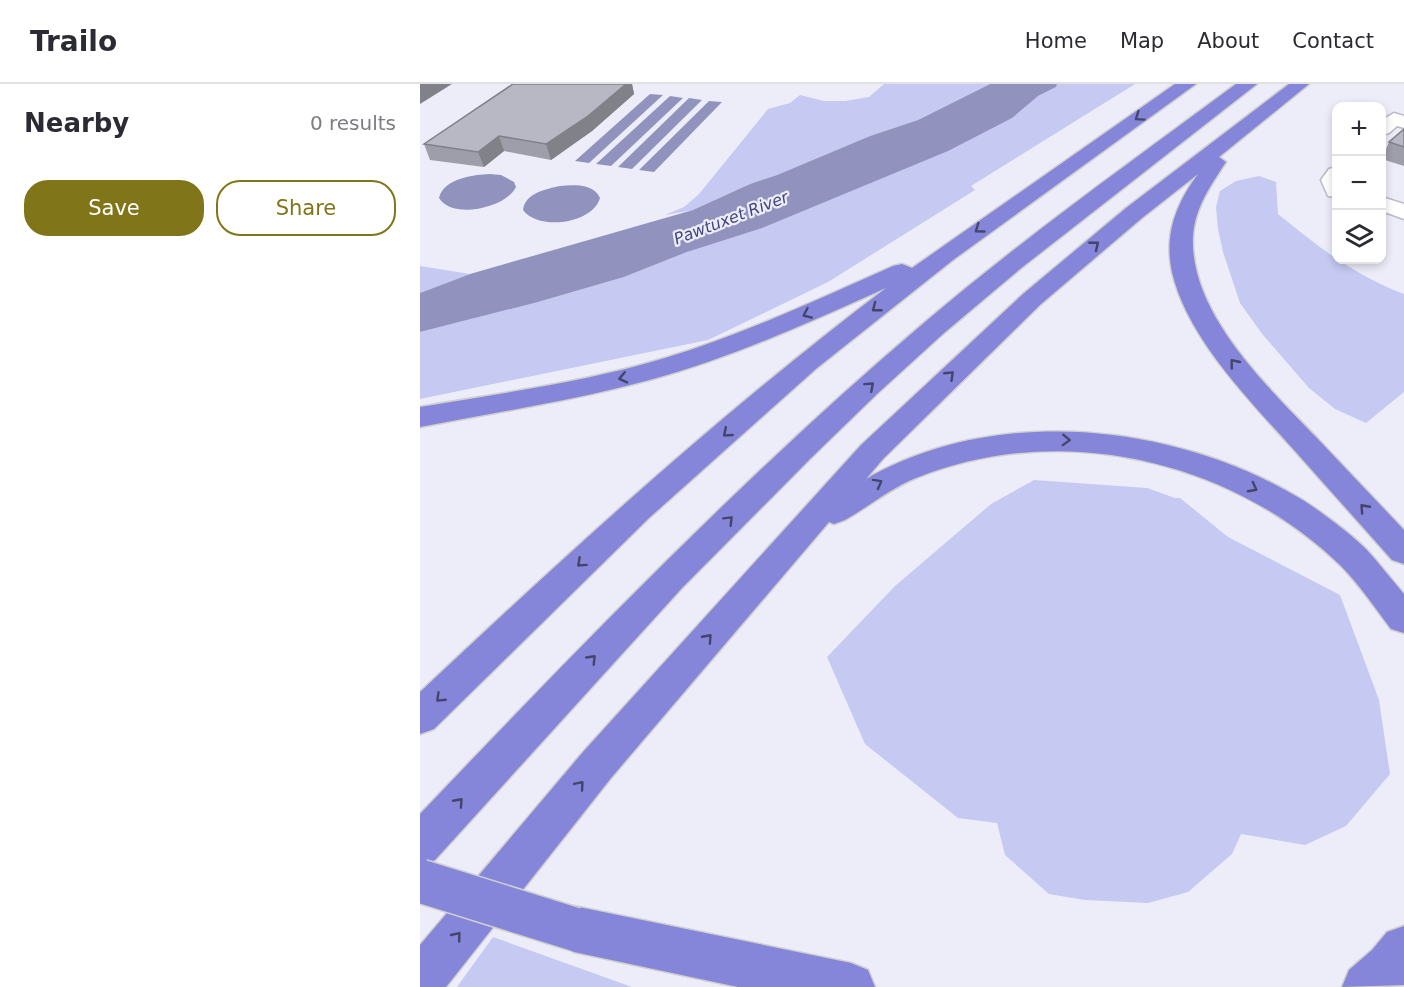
<!DOCTYPE html>
<meta charset="utf-8">
<style>
:root{--surface:#fff;--page:#f2f2f3;--text:#2b2b33;--muted:#7c7c81;--line:#e1e1e2;--accent:#807518}
body{margin:0;font-family:"DejaVu Sans",sans-serif;background:var(--page);color:var(--text)}
.controls{position:absolute;right:18px;top:18px;display:grid;overflow:hidden;border-radius:12px;box-shadow:0 3px 9px #0003}
.controls button{width:54px;height:54px;display:grid;place-items:center;padding:0;border:0;border-bottom:2px solid var(--line);background:var(--surface);color:var(--text);font:30px sans-serif}
.list{margin:0;padding:0;list-style:none}
h2{display:flex;justify-content:space-between;align-items:center;height:78px;margin:0;padding:0 24px;font-size:26px}
h2 small{font-size:20px;font-weight:400;color:var(--muted)}
.actions{display:flex;gap:12px;padding:18px 24px}
.actions a{flex:1;padding:14px 0;border:2px solid var(--accent);border-radius:24px;text-align:center;font-size:21px;color:var(--accent)}
.actions .main{background:var(--accent);color:#fff}
.icon{flex:none;width:33px;height:33px;fill:none;stroke:currentColor;stroke-width:2;stroke-linecap:round;stroke-linejoin:round}
.map{position:relative;flex:none;width:984px;height:903px;overflow:hidden}
header{display:flex;align-items:center;gap:36px;box-sizing:border-box;height:84px;padding:0 30px;background:var(--surface);border-bottom:2px solid var(--line)}
header strong{font-size:28px}
nav{display:flex;gap:33px;margin-inline-start:auto;font-size:21px}
main{display:flex}
aside{flex:1;background:var(--surface)}
.map>svg:first-child{display:block}
</style>
<header>
<strong>Trailo</strong>
<nav><a>Home</a><a>Map</a><a>About</a><a>Contact</a></nav>
</header>
<main>
<aside>
<h2>Nearby<small>0 results</small></h2>
<ul class="list">
</ul>
<div class="actions"><a class="main">Save</a><a>Share</a></div>
</aside>
<div class="map">
<svg width="984" height="903" viewBox="0 0 984 903">
<rect width="100%" height="100%" fill="#ecedf9"/>
<path fill="#c6c9f2" d="M464,0h106l-72,36 -48,16 -93,39 -27,9 -57,26 -28,5 19,-8 15,-13 69,-85 22,-6 10,-8 24,6h21l24,-4z
M637,0h78l-164,102 4,4 -147,92 -120,58 -288,59v-67l118,-30 86,-25 63,-25 351,-156 18,-9z
M839,92l17,6 2,32c40,33 78,62 126,80v98l-38,31 -31,-14 -26,-21 -46,-53 -23,-32 -17,-51 -5,-23 -2,-22 4,-16 16,-10z
M0,182l50,8 -50,19z
M614,396l113,8 28,10h5l48,39 112,58 39,105 11,74 -44,52 -41,19 -64,-11 -9,20 -44,38 -40,11 -63,-3 -36,-6 -44,-39 -8,-32 -39,-5 -93,-74 -38,-87 68,-71 96,-82z
M73,853l139,50h-175z"/>
<path fill="#9193be" d="M570,0h67l-1,3 -18,9 -26,22 -64,33 -186,77 -75,24 -63,25 -86,25 -118,30v-39l50,-19 223,-64 57,-26 27,-9 93,-39 48,-16z
M230,10l13,1 -74,68 -14,-2z
M250,12l13,2 -72,68 -15,-2z
M269,14l13,2 -70,69 -14,-2z
M289,17l13,1 -68,70 -15,-2z
M70,90l11,1 13,7 2,5c-10,21 -64,33 -77,11 5,-20 34,-23 51,-24z
M140,102c14,-1 33,-3 40,12 -7,26 -62,33 -77,12 2,-17 23,-21 37,-24z"/>
<g fill="none" stroke-linecap="round" stroke-linejoin="round">
<defs>
<path id="minor" d="M974,29l10,3v12l-7,-2 -8,7 -7,2v-15z
M916,83v30l-8,-1 -7,-16 8,-11z
M962,113l22,7v15l-22,-8z"/>
<path id="highway" d="M755,0h21l-243,176 -136,108 -168,150 -215,211 -14,5v-42c150,-141 302,-280 466,-404 -76,34 -153,69 -233,91 -77,21 -155,33 -233,48v-20c82,-14 166,-25 245,-49 79,-24 154,-59 228,-92l9,-2 10,4z
M816,0h21l-237,185 -76,64 -67,61 -66,64 -129,130 -247,272 -15,6v-52c162,-170 326,-340 505,-492 100,-85 207,-161 311,-238z
M869,0h20l-90,73 7,5c-15,23 -31,45 -33,74 -4,77 74,150 123,201 29,31 59,62 88,93v34l-12,-4c-32,-36 -65,-73 -97,-109 -44,-49 -108,-113 -123,-179 -8,-38 4,-68 26,-98l-56,44 -101,86 -158,155 -17,20c130,-75 309,-56 435,20 18,11 50,35 65,50 13,14 25,30 38,45v39l-13,-4c-16,-21 -32,-45 -51,-64 -110,-106 -281,-145 -424,-87 -25,10 -48,29 -71,42l-11,4 -5,-2 -218,256 -165,209h-26v-42l163,-193 278,-307 162,-151 103,-86z
M154,822l277,57 17,7 7,17h-137l-164,-35 -16,-7 -7,-16 7,-16z
M984,842v59l-62,2 7,-17 23,-20 15,-18z"/>
</defs>
<use href="#minor" stroke="#b9bac5" stroke-width="3"/>
<use href="#highway" stroke="#cfcfd0" stroke-width="3"/>
<use href="#minor" fill="#fff" fill-rule="evenodd"/>
<use href="#highway" fill="#8586d9" fill-rule="evenodd"/>
<defs>
<path id="highway-bridge" d="M0,797l154,48"/>
</defs>
<use href="#highway-bridge" stroke="#cfcfd0" stroke-width="46" stroke-linecap="butt"/>
<use href="#highway-bridge" stroke="#8586d9" stroke-width="43"/>
</g>
<path fill="#9d9ea9" d="M93,0h119l2,10 -42,37 -41,29 -47,-9 -20,16 -54,-7 -6,-16z
M984,45v37l-22,-7 7,-17z"/>
<path fill="#808189" d="M0,0h32l-32,20z
M206,0h6l2,10 -42,37 -41,29 -5,-16z
M79,52l5,15 -20,16 -6,-15z"/>
<path fill="#b7b8c4" stroke="#808189" stroke-width="1.5" d="M93,0h113l-38,32 -42,28 -47,-8 -21,16 -54,-8z
M984,45v18l-15,-5z"/>
<defs><path id="oneway-chevron" d="M-2-3.5L2.5 0L-2 3.5" fill="none" stroke-width="1.6" stroke-linecap="round" stroke-linejoin="round" transform="scale(1.5)"/></defs>
<g stroke="#44456c">
<use href="#oneway-chevron" transform="translate(719 33) rotate(145)"/>
<use href="#oneway-chevron" transform="translate(559 145) rotate(144)"/>
<use href="#oneway-chevron" transform="translate(675 161) rotate(-39)"/>
<use href="#oneway-chevron" transform="translate(456 224) rotate(142)"/>
<use href="#oneway-chevron" transform="translate(387 230) rotate(156)"/>
<use href="#oneway-chevron" transform="translate(814 279) rotate(-129)"/>
<use href="#oneway-chevron" transform="translate(530 291) rotate(-44)"/>
<use href="#oneway-chevron" transform="translate(203 294) rotate(167)"/>
<use href="#oneway-chevron" transform="translate(450 302) rotate(-42)"/>
<use href="#oneway-chevron" transform="translate(307 349) rotate(139)"/>
<use href="#oneway-chevron" transform="translate(646 356) rotate(2)"/>
<use href="#oneway-chevron" transform="translate(458 399) rotate(-29)"/>
<use href="#oneway-chevron" transform="translate(833 404) rotate(28)"/>
<use href="#oneway-chevron" transform="translate(944 424) rotate(-132)"/>
<use href="#oneway-chevron" transform="translate(309 436) rotate(-45)"/>
<use href="#oneway-chevron" transform="translate(161 479) rotate(138)"/>
<use href="#oneway-chevron" transform="translate(288 554) rotate(-48)"/>
<use href="#oneway-chevron" transform="translate(172 575) rotate(-46)"/>
<use href="#oneway-chevron" transform="translate(20 614) rotate(136)"/>
<use href="#oneway-chevron" transform="translate(160 701) rotate(-50)"/>
<use href="#oneway-chevron" transform="translate(39 718) rotate(-48)"/>
<use href="#oneway-chevron" transform="translate(37 852) rotate(-51)"/>
</g>
<g text-anchor="middle" dominant-baseline="central" stroke-width="4.5" stroke-linejoin="round" paint-order="stroke">
<g font-size="16" font-style="italic" fill="#44447c" stroke="#ecedf9">
<text transform="translate(311 134) rotate(-21)">Pawtuxet River</text>
</g>
</g>
</svg>
<div class="controls">
<button>+</button>
<button>−</button>
<button><svg class="icon" aria-label="layers" viewBox="0 0 24 24"><path d="M12 4l9 5-9 5-9-5zM3 14l9 5 9-5"/></svg></button>
</div>
</div>
</main>
